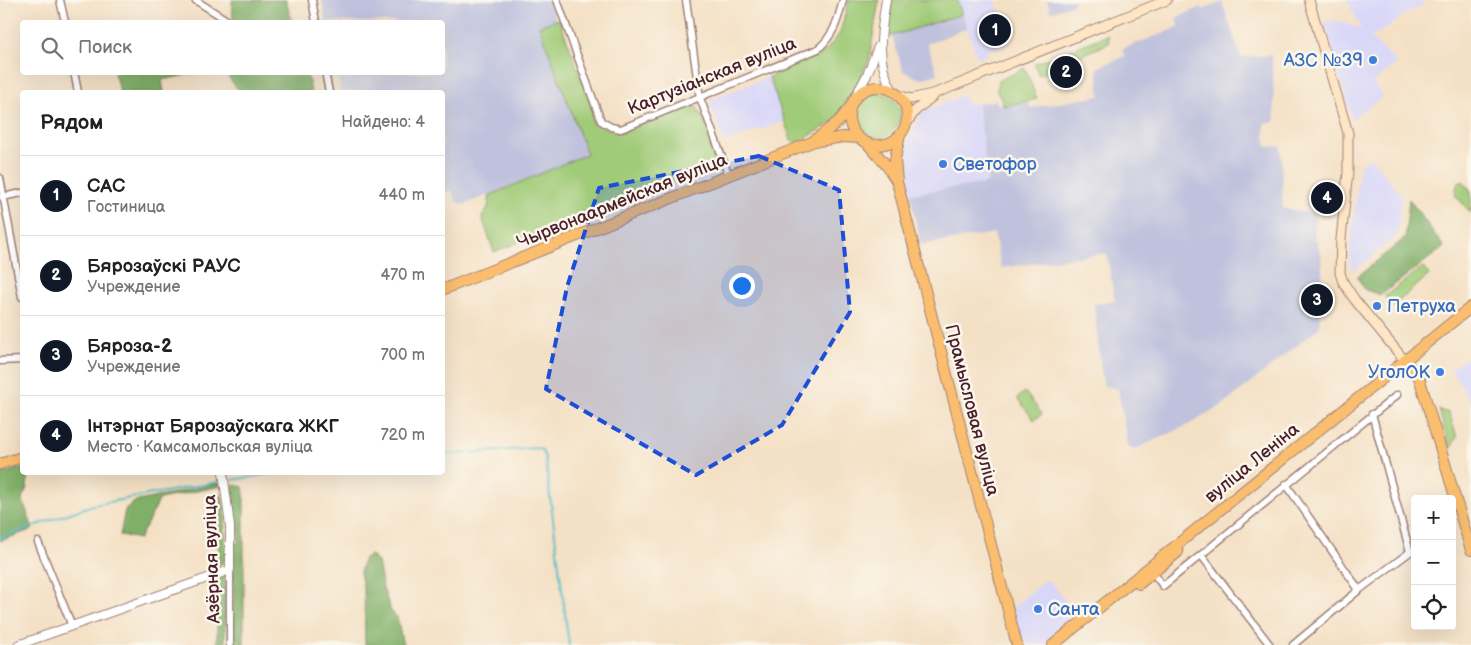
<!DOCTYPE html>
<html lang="ru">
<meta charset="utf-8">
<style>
:root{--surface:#fff;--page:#f2f2f2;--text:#202124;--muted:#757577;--line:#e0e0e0;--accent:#111827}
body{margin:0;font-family:"Balsamiq Sans",sans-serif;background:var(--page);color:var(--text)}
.controls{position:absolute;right:15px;bottom:15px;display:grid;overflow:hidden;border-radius:5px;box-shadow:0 5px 20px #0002}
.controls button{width:45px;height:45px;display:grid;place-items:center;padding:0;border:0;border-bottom:1px solid var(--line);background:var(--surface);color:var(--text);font:25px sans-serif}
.you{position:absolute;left:741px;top:285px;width:18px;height:18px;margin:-12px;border:4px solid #fff;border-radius:50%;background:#1a73e8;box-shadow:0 0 0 8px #1a73e833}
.badge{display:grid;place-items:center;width:32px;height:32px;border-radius:50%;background:var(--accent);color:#fff;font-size:16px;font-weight:700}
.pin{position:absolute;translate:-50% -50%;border:2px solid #fff;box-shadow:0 1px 5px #0006}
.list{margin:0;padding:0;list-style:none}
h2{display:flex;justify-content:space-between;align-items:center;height:65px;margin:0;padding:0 20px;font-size:21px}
h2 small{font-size:16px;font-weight:400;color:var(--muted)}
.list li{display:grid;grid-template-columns:32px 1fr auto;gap:15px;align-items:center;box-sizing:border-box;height:80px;padding:0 20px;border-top:1px solid var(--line)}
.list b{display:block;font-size:19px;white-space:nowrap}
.list p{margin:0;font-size:16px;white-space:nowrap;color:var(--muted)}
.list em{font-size:16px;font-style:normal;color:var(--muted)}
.icon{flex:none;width:28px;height:28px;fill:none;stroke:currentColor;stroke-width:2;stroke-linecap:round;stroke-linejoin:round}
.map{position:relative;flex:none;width:1471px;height:645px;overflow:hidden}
.search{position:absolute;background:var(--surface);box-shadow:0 5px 20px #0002;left:20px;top:20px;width:425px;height:55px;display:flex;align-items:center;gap:12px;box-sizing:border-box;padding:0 18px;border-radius:5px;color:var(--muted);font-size:19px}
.panel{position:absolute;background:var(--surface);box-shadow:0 5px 20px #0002;left:20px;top:90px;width:425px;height:385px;border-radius:5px}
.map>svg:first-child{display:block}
</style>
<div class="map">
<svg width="1471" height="645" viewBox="0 0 1471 645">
<rect width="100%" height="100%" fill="#fbf7ec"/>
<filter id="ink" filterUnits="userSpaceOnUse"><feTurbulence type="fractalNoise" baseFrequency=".02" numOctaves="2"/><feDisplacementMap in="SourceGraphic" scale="10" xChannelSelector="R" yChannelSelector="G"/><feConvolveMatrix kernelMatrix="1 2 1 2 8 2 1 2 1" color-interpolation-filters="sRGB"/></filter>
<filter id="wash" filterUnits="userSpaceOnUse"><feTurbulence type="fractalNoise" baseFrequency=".0096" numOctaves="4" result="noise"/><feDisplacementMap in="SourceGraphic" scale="20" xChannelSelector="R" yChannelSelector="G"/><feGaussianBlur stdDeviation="1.12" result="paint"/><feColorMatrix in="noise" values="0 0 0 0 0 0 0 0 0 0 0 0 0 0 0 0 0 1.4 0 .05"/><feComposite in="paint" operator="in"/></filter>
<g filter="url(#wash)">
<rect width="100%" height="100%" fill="#f4e0c4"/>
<path fill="#d9d7f8" d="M957,0h38l15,43 -24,9 1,3 -9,4z
M1347,0h75l2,4 -23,12 1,2 -31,19 26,26 -22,18 -1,3 9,12 -31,23 -28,-97 12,-2 25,9z
M769,77l16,44 -60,21 -16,-42z
M964,95l3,9 11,-1 10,80 -78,11 -9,-38 20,-41 7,-5z
M1371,158l30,36 -3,38 -4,6 -41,33 -4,-12 11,-95z
M1471,356v47l-20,-35z
M1049,580l30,37 -35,28h-17l-8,-14 -6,-24 29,-25z"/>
<path fill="#c0c2dd" d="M322,0h226l8,20 -17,6 48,128 -123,51 -8,-3 -4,-12 -9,3 -1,-101h-101l-4,-19 105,-1v-50h-116z
M1047,0h30l-4,2 1,2 -23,8z
M1222,2l19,55 31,-2 3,67 -11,1 2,24 15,-1 2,62 33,6 -2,26h4l1,10h2l3,60 -4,2v15l-97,78 -35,20 -55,25 -5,-4 -10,-57 -14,-3 -3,-15 -7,-67 21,-3 -8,-48 -106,15 -7,-35 -73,12 -11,-51 78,-11 -10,-80 12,-1 5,-3 3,6 5,-3 2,4 24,-4 1,6 70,-12 -3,-28 28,-12 -3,-7 57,-22 -3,-9 25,-11 2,3z
M962,14l5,14 -40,16 11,30 -18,5 -17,-8 -11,-35z"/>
<path fill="#a0cb78" stroke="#757552" d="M849,0h30l-10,60 -21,42 -8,14 -11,8 -26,16 -7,2 -5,-2 -22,-63 57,-26 14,-18z
M892,0h65l5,14 -70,22 -5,-1z
M559,19l39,103c7,7 13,10 22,10l66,-26 11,1c6,12 24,45 19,57l-222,88 -12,-35 6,-9 2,-13 97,-41 -48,-128z
M1108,35l1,8 -31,14 -2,-5 -5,1 -2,-3z
M1054,56l4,11 -19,8 -5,-11z
M1025,68l12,31 -33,7 -7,-15 1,-10z
M856 115a22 22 0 1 1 44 0a22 22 0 1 1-44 0Z
M1463,181l8,10v22l-16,-18 2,-11z
M1423,267l6,8 -37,32 -7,-11z
M1025,392l17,22 -8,6 -17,-22z
M1439,410l10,3 8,24 -7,13z"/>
<path fill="#80af68" stroke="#65674a" d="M232,0h54l6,22h-59z
M114,73v-1l82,1 -34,7 2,12h-44z
M225,73h82l4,19h-71z
M1409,199l35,48 -63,48 -16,-5 -8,-13 48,-39z
M22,467v5l6,1 -1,15 -5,10 11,31 -33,12v-67z
M220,483l1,3 -61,13 -21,40 -19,-4 5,-25 9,-8z
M234,485l9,2 1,6v152h-11l1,-101 5,-2 -1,-14 -4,-6 -3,-35z
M221,492l4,20 1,46 -3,5 -5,2z
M371,555l7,7 5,26 8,23 6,6 6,28h-38l-1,-53 -4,-20 4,-14z
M225,577v68h-8v-67z"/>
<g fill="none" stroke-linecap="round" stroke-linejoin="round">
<path stroke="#51bec9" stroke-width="2" d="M442,455l94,-7 6,2 3,7 24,188
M232,480l50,-8
M0,538l93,-33 125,-23"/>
</g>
</g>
<g filter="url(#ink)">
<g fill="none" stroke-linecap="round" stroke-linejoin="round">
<defs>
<path id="minor" d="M60,0l5,22
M195,0l35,22
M312,0l4,22
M557,0l44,121 10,6 10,2 197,-80c16,-14 20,-29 25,-49
M686,0l14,98 29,78
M74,72l4,20
M325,72l4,20
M0,178l22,119
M2,197l20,-4
M0,361l22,-1
M1286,484l73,106
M38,542l34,84
M1201,555l69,90
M1151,570l12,16 234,-191
M230,645v-75
M1293,645l66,-55 51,-38 -38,-138"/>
<path id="tertiary" d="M886,0c-5,32 -11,61 7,91
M855,97l12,-22 11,-28
M18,645l212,-75v-44l-7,-54"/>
<path id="secondary" d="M1309,0l39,133v39l-7,67 -1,34 3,9 12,18 50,61
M898,95l13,4 25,-6 231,-93
M906,124l9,-13 19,-16"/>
<path id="primary" d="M849 116a29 29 0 1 1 58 0a29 29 0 1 1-58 0Z
M900,135l-5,24 2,23 120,463
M818,141l25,-4 15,1
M867,143l20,23 9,14
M442,290l370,-148 27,-21 11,-14
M1405,361l14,16 52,173
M0,464l22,-7
M1139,584l39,-32
M1053,645l418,-338"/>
</defs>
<use href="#minor" stroke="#9f8078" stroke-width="9"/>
<use href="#tertiary" stroke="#9f8078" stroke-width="10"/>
<use href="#secondary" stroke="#9f8078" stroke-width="11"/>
<use href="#primary" stroke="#9f8078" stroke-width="12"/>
<use href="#minor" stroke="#fff" stroke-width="6"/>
<use href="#tertiary" stroke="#fff" stroke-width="8"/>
<use href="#secondary" stroke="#fde5c5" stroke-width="9"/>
<use href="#primary" stroke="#fabe6e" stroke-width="10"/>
</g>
</g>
<path fill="#1d4ed8" fill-opacity="0.2" stroke="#1d4ed8" stroke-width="4" stroke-dasharray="10 6" stroke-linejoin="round" d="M759,156l80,34 11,122 -68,113 -86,50 -150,-86 21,-102 32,-99z"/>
<g fill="#3f7fe0" stroke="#fbf7ec" stroke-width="2">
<circle cx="1373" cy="60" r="5"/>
<circle cx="943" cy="164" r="5"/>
<circle cx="1377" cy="306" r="5"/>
<circle cx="1440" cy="372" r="5"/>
<circle cx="1038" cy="609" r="5"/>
</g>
<g text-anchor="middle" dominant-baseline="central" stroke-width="5" stroke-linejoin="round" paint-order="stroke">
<g font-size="18" fill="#366cbe" stroke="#fbf7ec" text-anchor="start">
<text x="1363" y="60" text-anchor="end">АЗС №39</text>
<text x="953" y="164">Светофор</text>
<text x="1387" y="306">Петруха</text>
<text x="1430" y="372" text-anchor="end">УголОК</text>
<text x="1048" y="609">Санта</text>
</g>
<g font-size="18" fill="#4a1f2b" stroke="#fbf7ec">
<text transform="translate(712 76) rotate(-22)">Картузіанская вуліца</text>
<text transform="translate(622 201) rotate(-22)">Чырвонаармейская вуліца</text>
<text transform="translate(972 410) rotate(76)">Прамысловая вуліца</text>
<text transform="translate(1252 463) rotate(-39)">вуліца Леніна</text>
<text transform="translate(212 559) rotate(-92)">Азёрная вуліца</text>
</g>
</g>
</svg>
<div class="controls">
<button>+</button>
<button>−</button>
<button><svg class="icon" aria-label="locate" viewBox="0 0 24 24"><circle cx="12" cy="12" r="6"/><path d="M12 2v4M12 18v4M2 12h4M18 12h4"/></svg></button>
</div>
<div class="you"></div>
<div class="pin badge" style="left:995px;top:30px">1</div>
<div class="pin badge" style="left:1066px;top:72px">2</div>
<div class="pin badge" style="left:1317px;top:300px">3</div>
<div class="pin badge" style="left:1327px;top:198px">4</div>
<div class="search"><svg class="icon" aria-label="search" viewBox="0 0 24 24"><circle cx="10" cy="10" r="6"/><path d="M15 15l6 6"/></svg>Поиск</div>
<section class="panel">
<h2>Рядом<small>Найдено: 4</small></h2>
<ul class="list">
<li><span class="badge">1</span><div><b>САС</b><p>Гостиница</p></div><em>440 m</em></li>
<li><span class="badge">2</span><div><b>Бярозаўскі РАУС</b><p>Учреждение</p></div><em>470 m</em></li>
<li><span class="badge">3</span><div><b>Бяроза-2</b><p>Учреждение</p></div><em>700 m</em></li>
<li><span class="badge">4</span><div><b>Інтэрнат Бярозаўскага ЖКГ</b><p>Место · Камсамольская вуліца</p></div><em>720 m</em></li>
</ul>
</section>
</div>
